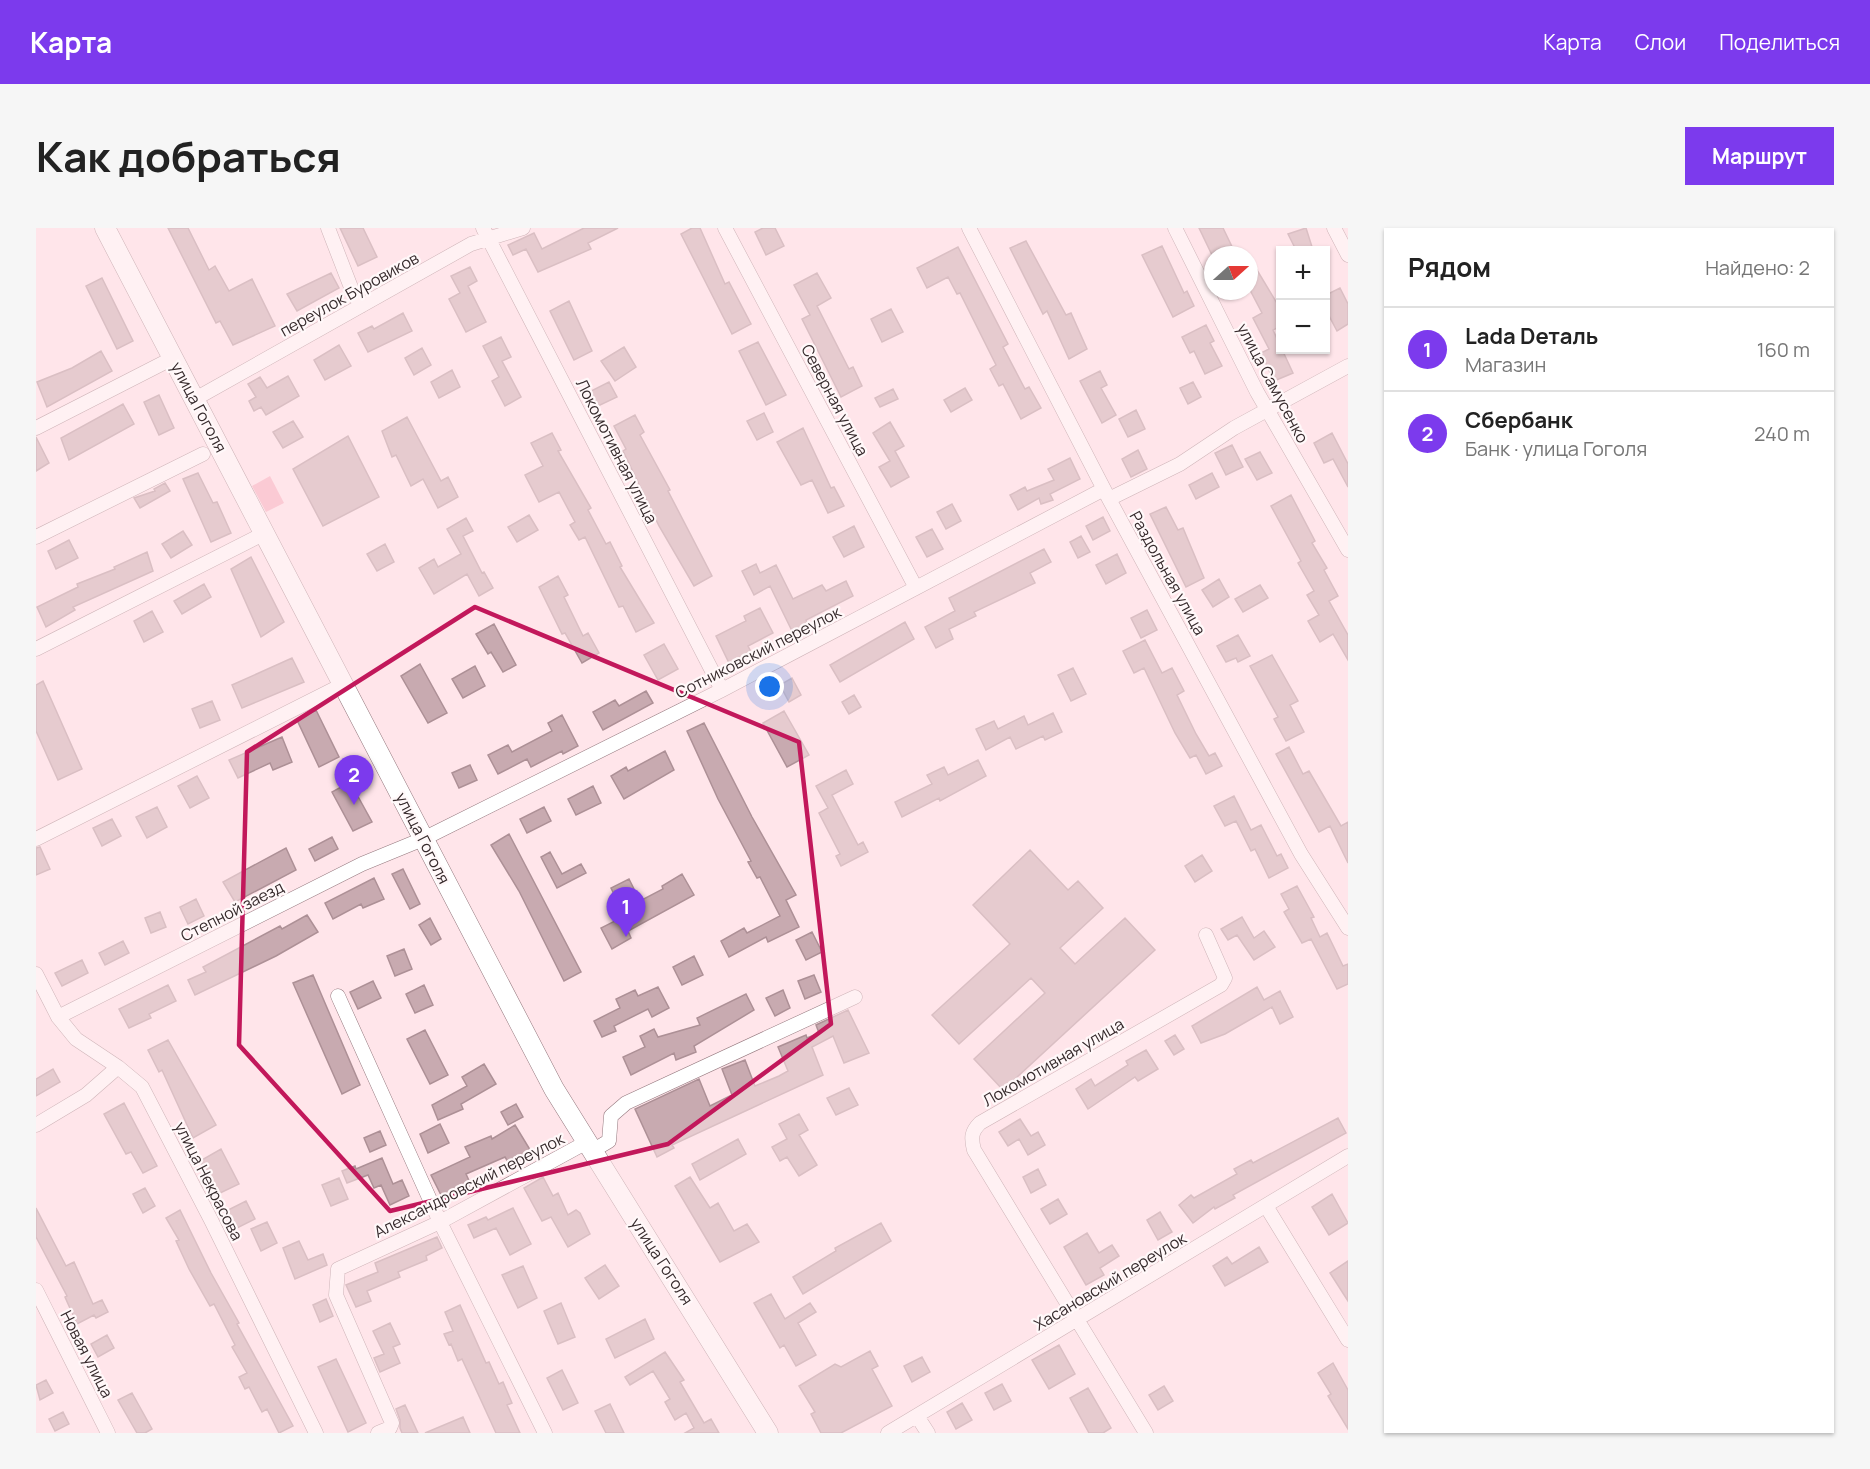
<!DOCTYPE html>
<html lang="ru">
<meta charset="utf-8">
<style>
:root{--surface:#fff;--page:#f6f6f6;--text:#222;--muted:#767676;--line:#e0e0e0;--accent:#7c3aed}
body{margin:0;font-family:Manrope,sans-serif;background:var(--page);color:var(--text)}
.controls{position:absolute;right:18px;top:18px;display:grid;overflow:hidden;border-radius:0px;box-shadow:0 2px 4px #0004}
.controls button{width:54px;height:54px;display:grid;place-items:center;padding:0;border:0;border-bottom:2px solid var(--line);background:var(--surface);color:var(--text);font:30px sans-serif}
.compass{position:absolute;left:1168px;top:18px;width:54px;height:54px;border-radius:50%;background:var(--surface);box-shadow:0 2px 4px #0004;rotate:69deg}
.you{position:absolute;left:734px;top:459px;width:21px;height:21px;margin:-15px;border:4px solid #fff;border-radius:50%;background:#1a73e8;box-shadow:0 0 0 9px #1a73e833}
.badge{display:grid;place-items:center;width:39px;height:39px;border-radius:50%;background:var(--accent);color:#fff;font-size:20px;font-weight:700}
.pin{position:absolute;translate:-50% -50px;filter:drop-shadow(0 2px 3px #0008)}
.pin::after{content:'';position:absolute;top:32px;width:21px;height:18px;background:inherit;clip-path:polygon(0 0,100% 0,50% 100%)}
.list{margin:0;padding:0;list-style:none}
h2{display:flex;justify-content:space-between;align-items:center;height:78px;margin:0;padding:0 24px;font-size:26px}
h2 small{font-size:20px;font-weight:400;color:var(--muted)}
.list li{display:grid;grid-template-columns:39px 1fr auto;gap:18px;align-items:center;box-sizing:border-box;height:84px;padding:0 24px;border-top:2px solid var(--line)}
.list b{display:block;font-size:22px;white-space:nowrap}
.list p{margin:0;font-size:20px;white-space:nowrap;color:var(--muted)}
.list em{font-size:20px;font-style:normal;color:var(--muted)}
.map{position:relative;flex:none;width:1312px;height:1205px;overflow:hidden;border-radius:0px}
header{display:flex;align-items:center;gap:36px;box-sizing:border-box;height:84px;padding:0 30px;background:var(--accent);color:#fff}
header strong{font-size:28px}
nav{display:flex;gap:33px;margin-inline-start:auto;font-size:21px}
.intro{display:flex;align-items:center;justify-content:space-between;box-sizing:border-box;height:144px;padding:0 36px}
h1{margin:0;font-size:42px}
.button{padding:15px 27px;border-radius:0px;background:var(--accent);color:#fff;font-size:21px;font-weight:700}
main{display:flex;gap:36px;padding:0 36px}
aside{flex:1;background:var(--surface);border-radius:0px;box-shadow:0 2px 4px #0004}
.map>svg:first-child{display:block}
</style>
<header>
<strong>Карта</strong>
<nav><a>Карта</a><a>Слои</a><a>Поделиться</a></nav>
</header>
<div class="intro"><h1>Как добраться</h1><a class="button">Маршрут</a></div>
<main>
<div class="map">
<svg width="1312" height="1205" viewBox="0 0 1312 1205">
<rect width="100%" height="100%" fill="#ffe5ea"/>
<path fill="#f6a9bb" d="M234,248l14,27 -18,9 -14,-26z"/>
<path fill="#c8aab0" stroke="#ad9096" stroke-width="1.5" d="M132,0h20l21,42 6,-4 14,25 23,-12 23,47 -42,19 -13,-24 -4,2z
M304,0h23l14,29 -19,9z
M548,0h34l-30,15 3,6 -53,23 -12,-23 -13,6 -5,-10 26,-12 8,16z
M656,0h8l25,56 4,-2 22,42 -19,10 -51,-100z
M727,0h12l9,18 -18,9 -11,-23z
M1163,0h24l13,27h-24z
M1270,0l7,22h-17l-8,-16z
M990,13l40,74 5,-2 16,36 -18,10 -22,-48 -4,3 -33,-66z
M1126,18l22,47 3,-2 7,15 -21,11 -31,-62z
M922,19l50,97 -5,3 22,42 4,-2 12,21 -20,11 -18,-35 -4,2 -9,-17 6,-4 -36,-72 -3,1 -9,-17 -21,11 -10,-20z
M1213,35l8,16v-9l24,40v16l-8,4 20,43 -19,8 -13,-28 8,-4 -16,-31 9,-5 -13,-25z
M434,39l7,14 -9,5 18,36 -20,10 -17,-33 11,-6 -9,-17z
M295,45l8,15 -42,23 -10,-17z
M781,45l14,25 -14,8 32,63 4,-2 9,19 -21,11 -39,-78 8,-4 -16,-30z
M66,50l31,63 -16,8 -31,-63z
M1304,60l8,16v20l-11,7 -11,-21v-15z
M533,73l23,50 -18,9 -24,-49z
M855,81l12,23 -21,10 -11,-23z
M367,85l9,18 -44,21 -10,-19 14,-7 2,3z
M1170,97l8,16 -4,2 12,23 -17,8 -11,-23 -4,2 -8,-16z
M465,109l10,20 -9,4 19,36 -16,9 -13,-25 7,-4 -16,-31z
M722,114l28,53 -20,10 -27,-54z
M303,117l12,21 -26,14 -11,-20z
M588,119l12,20 -21,14 -14,-20z
M386,120l9,17 -17,10 -9,-17z
M65,123l11,20 -65,36 -10,-25 35,-14z
M416,142l8,17 -21,11 -8,-16z
M1064,143l7,14 -6,3 15,27 -14,8 -22,-42z
M252,148l11,20 -33,19 -5,-8 -7,4 -5,-10 7,-4 -8,-13 12,-7 7,11z
M573,154l8,15 -19,9 -7,-15z
M1157,154l8,15 -13,7 -8,-16z
M929,160l7,12 -21,12 -7,-12z
M857,161l5,10 -18,8 -5,-9z
M123,167l15,33 -15,7 -15,-33z
M87,176l11,20 -65,36 -8,-22z
M1100,182l9,19 -17,8 -9,-18z
M728,185l9,19 -16,8 -10,-19z
M599,187l9,17 -4,3 30,55 -2,1 44,85 -18,10 -35,-60 -36,-75 3,-2 -12,-23z
M371,189l34,64 7,-4 10,20 -20,11 -15,-29 -12,7 -15,-31 -4,2 -10,-26z
M257,193l10,16 -20,11 -10,-16z
M854,194l14,24 -9,5 14,26 -18,10 -12,-20 11,-6 -17,-28z
M767,200l28,60 3,-1 10,19 -16,7 -16,-33 -11,5 -24,-43z
M516,205l9,17 -3,1 33,57 -3,2 18,34 4,-2 12,24 -2,1 34,56 -18,9 -13,-26 -4,1 -34,-70 -6,3 -9,-15 5,-3 -16,-30 -20,10 -14,-27 18,-9 -12,-23z
M1296,205l16,31v23l-15,-28 -9,4 -10,-20z
M312,208l31,61 -56,29 -30,-57z
M0,209l13,26 -13,8z
M1196,217l11,22 -17,8 -11,-22z
M1102,222l9,19 -16,8 -9,-18z
M1224,224l12,21 -15,7 -12,-21z
M1034,230l10,21 -30,15 3,6 -12,4 -2,-6 -21,12 -8,-15 15,-8 2,4 27,-11 -6,-11z
M162,245l15,30 4,-1 14,31 -20,9 -28,-63z
M1176,245l7,14 -23,12 -7,-14z
M129,255l5,8 -30,17 -6,-10 21,-7 -1,-2z
M1255,267l24,46 -3,2 15,25 -3,2 14,26 -9,5 19,34v25l-15,-26 -13,8 -12,-21 11,-6 -12,-20 7,-4 -16,-28 3,-2 -30,-55z
M916,276l9,17 -15,8 -9,-17z
M1130,279l12,23 5,-2 21,50 -18,9 -36,-73z
M493,287l9,15 -21,12 -9,-15z
M1067,289l7,14 -17,9 -7,-14z
M430,290l7,13 -10,5 19,37 2,-1 9,16 -14,8 -12,-22 -33,20 -15,-26 15,-9 4,8 23,-13 -14,-25z
M818,298l10,21 -20,10 -11,-20z
M896,301l11,20 -16,8 -11,-20z
M147,303l9,14 -21,13 -9,-14z
M1045,308l9,16 -12,6 -8,-16z
M33,312l9,18 -22,11 -8,-18z
M349,316l9,18 -17,9 -10,-17z
M1008,321l7,13 -21,11 5,10 -61,29 2,4 -27,13 4,10 -17,9 -11,-21 30,-16 -6,-13z
M111,324l6,19 -80,36 2,3 -29,17 -9,-20 41,-20 -1,-3 38,-15 -1,-2z
M1081,326l9,19 -20,11 -10,-19z
M215,329l33,65 -23,15 -30,-68z
M720,336l4,9 16,-8 17,34 29,-14 4,6 20,-10 7,15 -47,24 2,5 -15,8 -23,-47 -16,9 -12,-24z
M522,348l10,19 -4,2 19,39 5,-3 11,20 -17,10 -17,-30 -3,1 -23,-47z
M1183,351l10,18 -16,10 -11,-17z
M168,356l7,13 -29,17 -8,-13z
M1224,357l8,13 -25,14 -8,-13z
M724,380l13,25 -25,13 3,6 -22,11 -13,-27 30,-15 -2,-5z
M1111,382l10,20 -16,8 -10,-20z
M116,383l11,21 -19,10 -10,-21z
M869,394l9,17 -74,43 -10,-17z
M458,396l22,41 -13,7 -12,-20 -3,2 -12,-20z
M1202,407l12,21 -12,6 -2,-4 -10,4 -9,-16z
M1109,412l17,33 10,-5 12,23 -7,4 19,39 13,22 6,-3 7,13 -16,8 -10,-19 -6,3 -15,-25 -31,-65 -10,5 -11,-22z
M628,416l14,25 -20,11 -14,-25z
M1236,427l26,46 -8,4 14,27 -18,9 -12,-22 4,-2 -28,-51z
M256,430l12,24 -62,26 -10,-23z
M384,436l27,49 -19,10 -27,-47z
M439,438l10,20 -22,12 -11,-19z
M1037,440l13,26 -15,7 -13,-26z
M756,450l9,17 -12,7 -9,-17z
M7,453l39,88 -24,11 -22,-49v-46z
M610,463l7,12 -50,27 -10,-18 22,-12 4,6z
M818,467l7,12 -12,7 -7,-12z
M176,473l8,19 -20,8 -8,-19z
M280,482l23,47 -20,10 -22,-47z
M748,483l25,44 -22,12 -24,-44z
M1017,485l9,19 -17,8 -2,-4 -27,13 -6,-12 -24,13 -10,-21 18,-8 4,8 26,-13 4,9z
M526,487l16,31 -15,8 -1,-3 -31,16 -4,-8 -29,15 -10,-19 20,-10 4,7 40,-21 -4,-8z
M668,495l48,94 44,78 -10,5 13,27 -31,15 -2,-5 -37,20 -8,-16 23,-13 3,5 33,-17 -20,-39 -3,1 -9,-16 3,-1 -33,-62 -31,-68z
M246,509l10,25 -19,8 -3,-7 -32,15 -9,-18z
M1253,519l14,27 6,-3 32,55 7,-4v41l-18,-37 -11,6 -43,-78z
M629,523l9,19 -50,29 -13,-23 15,-9 2,4z
M942,532l8,16 -46,25 -1,-3 -37,19 -7,-15 37,-18 -5,-9 17,-8 4,8z
M434,537l7,15 -18,8 -7,-15z
M810,542l7,14 -21,11 26,50 5,-3 5,10 -27,14 -5,-10 4,-2 -21,-41 9,-5 -12,-22z
M161,548l12,22 -19,10 -12,-22z
M314,554l22,40 -19,9 -21,-39z
M557,558l8,17 -25,12 -8,-16z
M1198,568l17,34 10,-5 16,31 4,-2 7,14 -19,10 -14,-29 -4,2 -15,-30 -11,5 -11,-20z
M121,579l10,20 -20,11 -11,-21z
M508,579l7,14 -24,12 -7,-14z
M76,591l9,17 -19,10 -9,-18z
M473,606l72,138 -17,9 -45,-90 -28,-46z
M296,609l6,12 -23,12 -6,-12z
M4,619l10,22 -14,6v-27z
M250,620l10,22 -61,32 -12,-20z
M994,622l38,40 10,-9 25,27 -43,40 15,16 50,-46 30,32 -152,140 -29,-31 71,-66 -14,-15 -72,66 -27,-29 78,-71 -37,-39z
M514,624l12,22 19,-10 5,9 -29,15 -16,-31z
M1166,627l10,16 -17,11 -10,-16z
M367,641l17,35 -10,5 -18,-35z
M646,646l12,21 -66,36 3,7 -19,11 -11,-21 24,-12 -14,-28 18,-9 11,22 23,-12 -1,-3z
M338,650l10,21 -21,9 -2,-4 -28,15 -8,-16z
M1261,658l17,31 -3,1 9,19 7,-4 16,33 5,-2v20l-11,5 -26,-50 -9,4 -18,-31 5,-3 -8,-15z
M160,671l8,17 -16,8 -8,-17z
M124,684l6,15 -15,6 -6,-15z
M271,687l11,17 -42,24 -81,39 -7,-15 18,-8 -3,-5 77,-41 2,3z
M1206,689l12,21 10,-7 11,16 -21,13 -17,-25 -9,5 -7,-11z
M394,690l11,21 -10,6 -12,-20z
M776,704l10,20 -16,8 -10,-20z
M87,713l6,12 -24,12 -6,-12z
M368,721l8,20 -17,7 -8,-20z
M658,728l9,19 -21,10 -9,-18z
M46,732l6,13 -26,13 -7,-13z
M277,747l47,110 -18,9 -49,-111z
M778,747l7,17 -16,7 -7,-18z
M337,753l8,17 -23,11 -8,-17z
M132,757l8,16 -27,13 2,4 -22,10 -10,-19z
M388,757l9,20 -18,8 -9,-19z
M622,759l11,21 -17,9 -4,-8 -34,17 2,5 -14,6 -8,-16 26,-13 -4,-9 19,-9 3,6z
M1221,759l7,13 16,-9 13,26 -13,7 -8,-17 -47,27 -24,9 -9,-17z
M747,762l7,18 -15,8 -9,-18z
M710,766l8,16 -60,36 2,6 -20,8 -2,-7 -43,22 -8,-18 22,-10 -5,-11 14,-7 4,8 42,-12 -3,-7z
M812,782l21,43 -25,10 -11,-27 -21,11 11,28 -151,70 2,3 -17,9 -22,-48 64,-30 11,27 22,-11 -10,-26 23,-9 10,26 24,-10 9,-5 -10,-24 28,-12 1,3 12,-5 -3,-8z
M389,802l23,45 -18,9 -23,-45z
M1139,807l9,14 -10,6 -9,-14z
M132,812l48,85 -23,13 -31,-68 -3,2 -11,-22z
M1110,822l12,19 -20,12 -3,-4 -47,32 -12,-20 15,-10 4,7 33,-21 -2,-4z
M448,836l12,20 -35,20 2,5 -25,11 -6,-15 35,-19 -5,-9z
M17,841l7,13 -24,14v-17z
M813,860l9,17 -22,10 -9,-17z
M88,875l33,63 -14,7 -12,-21 -5,2 -22,-40z
M480,876l7,13 -15,8 -7,-13z
M763,886l9,16 -9,5 18,30 -18,11 -12,-19 -7,4 -8,-14 15,-8 -8,-15z
M1302,890l8,15 -113,62 2,3 -20,11 -1,-2 -21,16 -14,-18 12,-10 3,3 43,-24 -3,-5 17,-9 2,3z
M984,891l11,17 7,-4 7,13 -17,10 -9,-16 -11,7 -9,-14z
M404,896l9,19 -21,10 -8,-19z
M479,897l17,28 -22,12 -5,-8 -39,17 5,11 -28,14 -12,-24 39,-18 -5,-10 26,-11 1,3z
M344,903l6,14 -16,7 -6,-14z
M702,911l8,15 -46,26 -8,-16z
M185,921l18,35 -21,10 -18,-33z
M346,930l11,26 9,-4 7,16 -19,9 -9,-20 -7,3 -6,-13 -21,8 -5,-12 13,-5 1,3z
M1002,941l8,16 -15,8 -8,-16z
M507,949l10,19 5,-3 10,22 8,-5 4,3 10,21 -22,13 -17,-30 -9,4 -18,-33z
M654,949l20,31 8,-5 16,28 13,-7 12,18 -39,20 -45,-76z
M303,950l9,21 -17,7 -9,-21z
M109,960l10,18 -12,7 -10,-19z
M1296,966l16,29 -19,12 -17,-28z
M1022,971l9,15 -17,10 -9,-15z
M210,973l9,18 -20,10 -9,-18z
M0,980l30,58 8,-4 19,42 9,-4 6,12 -12,6 -2,-3 -17,9 -12,-27 2,-1 -31,-59z
M477,980l18,36 -21,11 -14,-27 -22,10 -6,-13 18,-8 2,3z
M144,982l31,63 28,50 -2,1 56,102 -14,7 -12,-24 -5,3 -13,-25 -4,2 -6,-12 8,-4 -15,-26 3,-2 -21,-41 -4,2 -21,-37 -13,-28 3,-1 -13,-22z
M1124,984l12,20 -14,8 -11,-20z
M231,994l10,21 -16,8 -10,-22z
M845,995l10,18 -88,53 -10,-17 43,-26 -1,-3z
M1051,1005l12,20 13,-8 7,11 -19,12 4,7 -18,10 -22,-38z
M401,1009l5,11 -16,8 1,4 -29,12 2,5 -33,14 4,10 -15,6 -10,-22 32,-13 -3,-9z
M263,1013l9,19 15,-6 4,11 -32,14 -12,-31z
M1223,1019l9,15 -43,24 -12,-20 14,-9 5,7z
M1312,1033v40l-18,-28z
M569,1037l14,21 -20,13 -14,-21z
M487,1038l14,32 -19,10 -16,-33z
M735,1066l14,25 25,-16 6,9 -18,11 18,32 -20,11 -12,-21 -4,3 -26,-45z
M290,1071l7,17 -13,6 -7,-17z
M525,1075l14,34 -17,7 -14,-33z
M424,1077l26,58 3,-1 10,22 4,-2 9,21 -5,2 13,28h-24l-34,-74 -4,2 -7,-17 -2,1 -5,-11 9,-3 -8,-19z
M609,1091l9,20 -39,19 -9,-19z
M354,1095l10,21 -7,3 7,16 -20,9 -6,-14 10,-4 -11,-23z
M71,1107l7,13 -16,9 -7,-13z
M1023,1117l16,29 -26,15 -17,-29z
M834,1123l8,15 -6,3 20,37 -51,27h-20l-10,-19 4,-2 -16,-26 36,-22 6,3z
M629,1124l19,28 -4,2 24,41 7,-4 8,14h-34l9,-5 -8,-15 -11,7 -10,-18 5,-3 -17,-28 -23,14 -5,-8z
M886,1129l8,15 -18,10 -8,-16z
M300,1131l30,64 -18,9 -30,-65z
M1297,1135l15,27v39l-20,-33 3,-2 -13,-21z
M526,1142l16,33 -15,7 -16,-32z
M10,1152l7,13 -13,7 -4,-15z
M966,1156l9,17 -17,9 -9,-17z
M1128,1158l9,15 -15,9 -9,-15z
M1052,1160l23,40 -8,5h-14l-19,-35z
M96,1165l20,36 -7,4h-8l-19,-33z
M926,1175l10,17 -16,9 -9,-17z
M574,1176l14,29h-18l-11,-22z
M369,1177l13,28h-16l-2,-5v-8l-4,-11z
M27,1184l6,12 -14,7 -6,-12z
M427,1189l7,16h-45z"/>
<g fill="none" stroke-linecap="round" stroke-linejoin="round">
<defs>
<path id="street" d="M292,0l24,62 9,16
M447,0l239,462
M689,0l191,360
M933,0l140,271 192,355 47,74
M1139,0l82,164 91,158
M1298,0l14,27
M159,171l276,-155 52,-16
M0,200l137,-70
M1073,271l71,-35 54,-36 114,-62
M0,309l167,-83
M0,421l229,-116
M0,611l308,-155
M0,746l22,43 18,22 42,28 24,20 69,133 105,213
M302,768l102,226 105,211
M22,789l304,-153 61,-25 299,-149 382,-201
M0,897l50,-30 32,-28
M556,923l17,-10 2,-25 15,-13 229,-106
M1230,978l82,134
M0,1062l72,143
M881,1188l11,17
M342,1205l12,-5 2,-5 -56,-128 2,-26 102,-47 147,-80
M852,1205l460,-277
M1110,1205l-172,-283c-3,-12 -3,-18 6,-27l241,-138 4,-7 -19,-43"/>
<path id="secondary" d="M69,0l449,861 214,344"/>
</defs>
<use href="#street" stroke="#94787e" stroke-width="15"/>
<use href="#secondary" stroke="#94787e" stroke-width="21"/>
<use href="#street" stroke="#fff" stroke-width="14"/>
<use href="#secondary" stroke="#fff" stroke-width="20"/>
</g>
<path d="M0 0H1312V1205H0ZM439,379l324,135 32,282 -163,120 -278,67 -151,-166 8,-293z" fill="#ffe5ea" fill-opacity=".55" fill-rule="evenodd"/>
<path fill="none" stroke="#c2185b" stroke-width="4.5" stroke-linejoin="round" d="M439,379l324,135 32,282 -163,120 -278,67 -151,-166 8,-293z"/>
<g text-anchor="middle" dominant-baseline="central" stroke-width="4.5" stroke-linejoin="round" paint-order="stroke">
<g font-size="16" fill="#362a2c" stroke="#fff8f9">
<text transform="translate(313 66) rotate(-29)">переулок Буровиков</text>
<text transform="translate(1237 155) rotate(62)">улица Самусенко</text>
<text transform="translate(799 172) rotate(62)">Северная улица</text>
<text transform="translate(163 179) rotate(62)">улица Гоголя</text>
<text transform="translate(581 223) rotate(63)">Локомотивная улица</text>
<text transform="translate(1132 345) rotate(61)">Раздольная улица</text>
<text transform="translate(722 424) rotate(-27)">Сотниковский переулок</text>
<text transform="translate(387 610) rotate(63)">улица Гоголя</text>
<text transform="translate(196 683) rotate(-27)">Степной заезд</text>
<text transform="translate(1017 834) rotate(-30)">Локомотивная улица</text>
<text transform="translate(173 953) rotate(63)">улица Некрасова</text>
<text transform="translate(433 957) rotate(-27)">Александровский переулок</text>
<text transform="translate(626 1033) rotate(57)">улица Гоголя</text>
<text transform="translate(1074 1053) rotate(-31)">Хасановский переулок</text>
<text transform="translate(51 1126) rotate(63)">Новая улица</text>
</g>
</g>
</svg>
<div class="controls">
<button>+</button>
<button>−</button>
</div>
<svg class="compass" viewBox="-18 -18 36 36"><path d="M0-13l5 13h-10z" fill="#e53935"/><path d="M0 13l5-13h-10z" fill="#767676"/></svg>
<div class="you"></div>
<div class="pin badge" style="left:590px;top:709px">1</div>
<div class="pin badge" style="left:318px;top:577px">2</div>
</div>
<aside>
<h2>Рядом<small>Найдено: 2</small></h2>
<ul class="list">
<li><span class="badge">1</span><div><b>Lada Dеталь</b><p>Магазин</p></div><em>160 m</em></li>
<li><span class="badge">2</span><div><b>Сбербанк</b><p>Банк · улица Гоголя</p></div><em>240 m</em></li>
</ul>
</aside>
</main>
